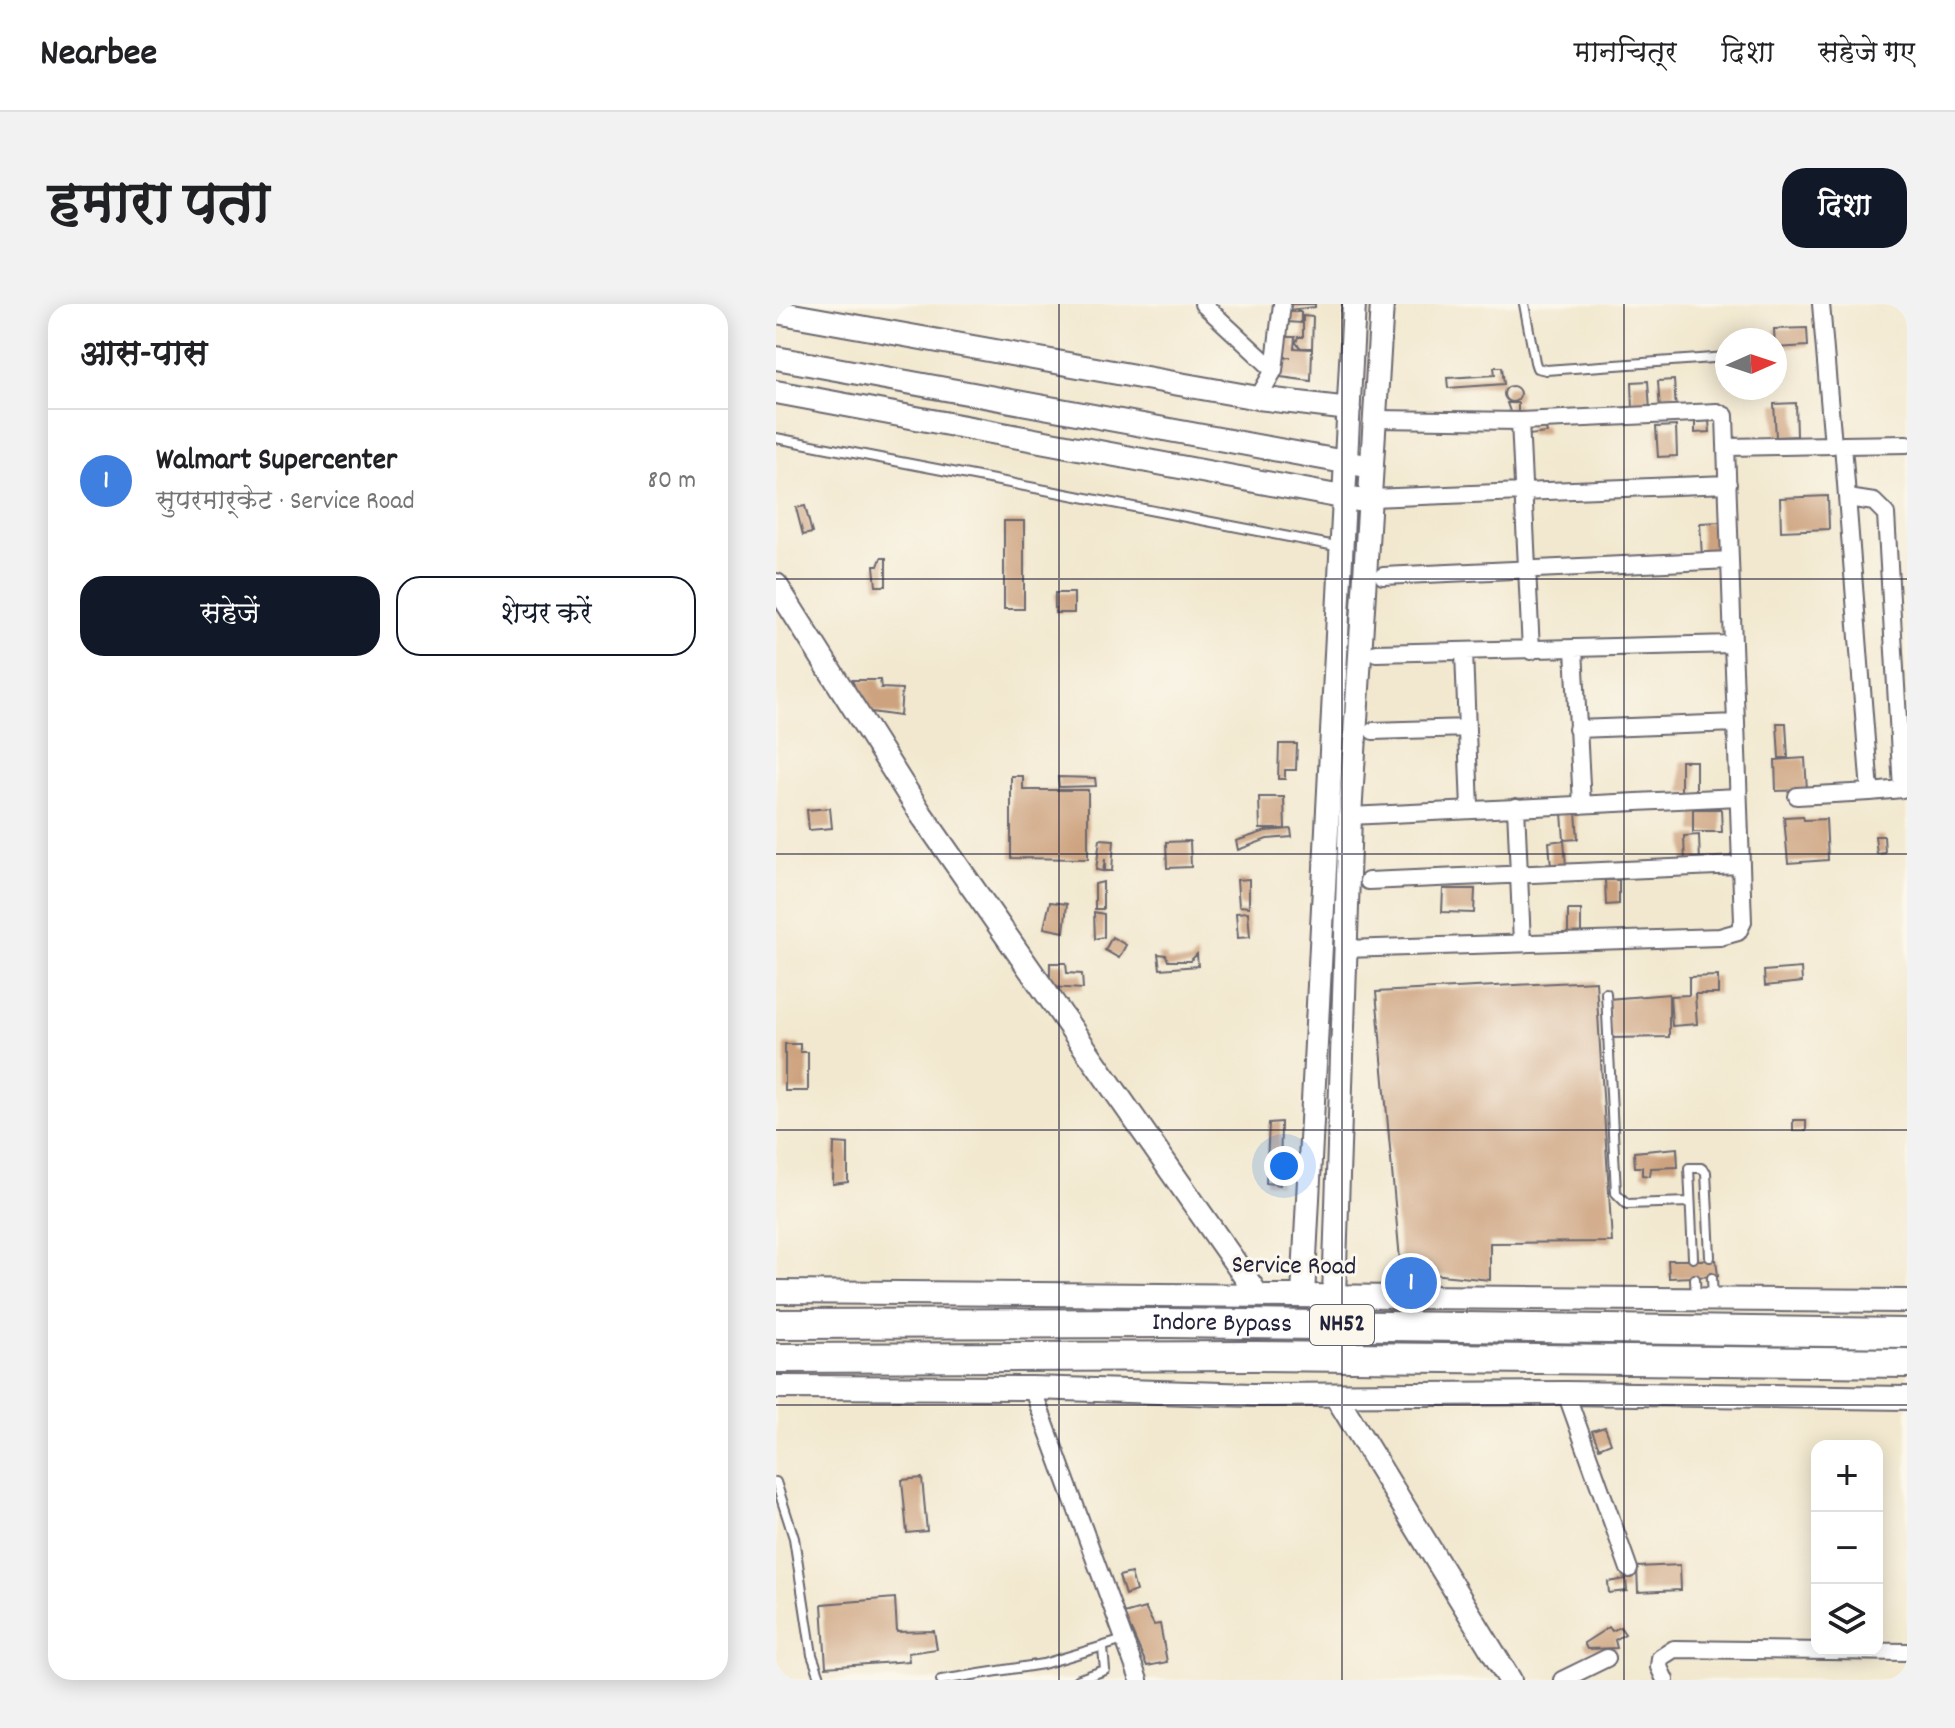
<!DOCTYPE html>
<html lang="hi">
<meta charset="utf-8">
<style>
:root{--surface:#fff;--page:#f2f2f2;--text:#202124;--muted:#757577;--line:#e0e0e0;--accent:#111827}
body{margin:0;font-family:Dekko,"Playpen Sans Deva",sans-serif;background:var(--page);color:var(--text)}
.controls{position:absolute;right:24px;bottom:24px;display:grid;overflow:hidden;border-radius:16px;box-shadow:0 4px 20px #0003}
.controls button{width:72px;height:72px;display:grid;place-items:center;padding:0;border:0;border-bottom:2px solid var(--line);background:var(--surface);color:var(--text);font:40px sans-serif}
.compass{position:absolute;left:939px;top:24px;width:72px;height:72px;border-radius:50%;background:var(--surface);box-shadow:0 4px 20px #0003;rotate:87deg}
.you{position:absolute;left:508px;top:862px;width:28px;height:28px;margin:-20px;border:6px solid #fff;border-radius:50%;background:#1a73e8;box-shadow:0 0 0 12px #1a73e833}
.badge{display:grid;place-items:center;width:52px;height:52px;border-radius:50%;background:var(--accent);color:#fff;font-size:26px;font-weight:700}
.pin{position:absolute;translate:-50% -50%;border:4px solid #fff;box-shadow:0 2px 8px #0006}
.list{margin:0;padding:0;list-style:none}
h2{display:flex;justify-content:space-between;align-items:center;height:104px;margin:0;padding:0 32px;font-size:34px}
h2 small{font-size:26px;font-weight:400;color:var(--muted)}
.list li{display:grid;grid-template-columns:52px 1fr auto;gap:24px;align-items:center;box-sizing:border-box;height:144px;padding:0 32px;border-top:2px solid var(--line)}
.list b{display:block;font-size:30px;white-space:nowrap}
.list p{margin:0;font-size:26px;white-space:nowrap;color:var(--muted)}
.list em{font-size:26px;font-style:normal;color:var(--muted)}
.actions{display:flex;gap:16px;padding:24px 32px}
.actions a{flex:1;padding:18px 0;border:2px solid var(--accent);border-radius:24px;text-align:center;font-size:28px;color:var(--accent)}
.actions .main{background:var(--accent);color:#fff}
.icon{flex:none;width:44px;height:44px;fill:none;stroke:currentColor;stroke-width:2;stroke-linecap:round;stroke-linejoin:round}
.map{position:relative;flex:none;width:1131px;height:1376px;overflow:hidden;border-radius:24px}
header{display:flex;align-items:center;gap:48px;box-sizing:border-box;height:112px;padding:0 40px;background:var(--surface);border-bottom:2px solid var(--line)}
header strong{font-size:38px}
nav{display:flex;gap:44px;margin-inline-start:auto;font-size:28px}
.intro{display:flex;align-items:center;justify-content:space-between;box-sizing:border-box;height:192px;padding:0 48px}
h1{margin:0;font-size:56px}
.button{padding:20px 36px;border-radius:24px;background:var(--accent);color:#fff;font-size:28px;font-weight:700}
main{display:flex;gap:48px;padding:0 48px}
aside{flex:1;background:var(--surface);border-radius:24px;box-shadow:0 4px 20px #0003}
.map>svg:first-child{display:block}
</style>
<header>
<strong>Nearbee</strong>
<nav><a>मानचित्र</a><a>दिशा</a><a>सहेजे गए</a></nav>
</header>
<div class="intro"><h1>हमारा पता</h1><a class="button">दिशा</a></div>
<main>
<aside>
<h2>आस-पास<small></small></h2>
<ul class="list">
<li><span class="badge" style="background:#3f7fe0">1</span><div><b>Walmart Supercenter</b><p>सुपरमार्केट · Service Road</p></div><em>80 m</em></li>
</ul>
<div class="actions"><a class="main">सहेजें</a><a>शेयर करें</a></div>
</aside>
<div class="map">
<svg width="1131" height="1376" viewBox="0 0 1131 1376">
<rect width="100%" height="100%" fill="#fbf7ec"/>
<filter id="ink" filterUnits="userSpaceOnUse"><feTurbulence type="fractalNoise" baseFrequency=".0125" numOctaves="2"/><feDisplacementMap in="SourceGraphic" scale="16" xChannelSelector="R" yChannelSelector="G"/><feConvolveMatrix kernelMatrix="1 2 1 2 8 2 1 2 1" color-interpolation-filters="sRGB"/></filter>
<filter id="wash" filterUnits="userSpaceOnUse"><feTurbulence type="fractalNoise" baseFrequency=".006" numOctaves="4" result="noise"/><feDisplacementMap in="SourceGraphic" scale="32" xChannelSelector="R" yChannelSelector="G"/><feGaussianBlur stdDeviation="1.8" result="paint"/><feColorMatrix in="noise" values="0 0 0 0 0 0 0 0 0 0 0 0 0 0 0 0 0 1.4 0 .05"/><feComposite in="paint" operator="in"/></filter>
<g filter="url(#wash)">
<rect width="100%" height="100%" fill="#f2e8cf"/>
<g id="blocks">
<path fill="#cda37f" d="M513,0h26v3l-26,3z
M511,8h14v11l-14,-1z
M527,12l10,1 -1,31h-11l-5,-5 2,-6h5z
M1031,24l1,18 -33,2 -1,-19z
M507,33h12l-1,11 18,1 -1,32 -30,-4v-19l10,-1h-10z
M718,63h8l2,17 -56,4 -1,-10 48,-3z
M898,76l2,30h-16l-2,-29z
M872,77l2,29 -17,1 -1,-29z
M728 90a8 8 0 1 1 16 0a8 8 0 1 1-16 0Z
M731,99h11v9l-6,5z
M1020,99l1,33 -21,1 -2,-33z
M933,117l1,11 -15,1v-11z
M769,120l2,9 -18,2v-10z
M900,122l1,30 -19,1 -2,-30z
M1052,192l1,33 -48,2 -1,-33z
M29,202l7,27 -9,2 -7,-27z
M228,217h20v88h-20z
M946,218l1,34 -21,1 -2,-34z
M105,254h5v28h-10l-2,-20h4z
M279,289h19v20h-19z
M76,376h28l1,8 21,1 -2,27 -36,-5z
M1001,419h9l2,35h-9z
M503,440h18l-1,26h-11v9h-7z
M1029,454l2,32 -31,1 -1,-31z
M905,457h15v32l-15,-1z
M235,472h12v14h65v69l-77,-1z
M282,473l37,1 1,8 -37,1z
M483,493h25l1,32h-25z
M54,504l2,20 -23,2 -2,-20z
M917,505h28l1,23h-29z
M800,508l2,27 -14,1 -2,-27z
M1027,512l1,4 22,-1 2,41 -40,3 -4,-46z
M515,525l1,8 -25,2 -29,11 -2,-9 30,-10z
M923,531l1,29 -15,1 -1,-29z
M1099,532h9l1,17 -8,1z
M324,535l14,1 -2,31h-7v-12l-2,12 -7,-1z
M788,536l2,26 -15,1 -2,-25z
M414,537l1,26 -24,1 -1,-26z
M473,575v28l-10,-1 -2,-26z
M829,576h14v24l-13,1z
M327,578v27h-8v-25z
M667,585h32l-1,24 -32,-1z
M274,598l17,2 -3,28 -20,-4z
M792,606h13v24l-13,1z
M318,608l10,2v23l-9,2z
M472,608l2,25 -12,1 -2,-25z
M336,633l14,8 -7,13 -14,-8z
M382,650l8,1 2,6h22l7,-7 1,12 -38,3z
M274,659h16l1,10 15,1 1,15 -33,-2z
M1025,664l1,14 -37,4 -1,-15z
M942,672v18h-23l2,30 -25,2 -2,-30 19,-1v-18z
M820,677l16,261 -122,1v37l-89,-9 -25,-279z
M893,690v43l-59,1 -2,-39z
M9,740h15v8h8v39h-23z
M1017,816h13v11h-13z
M505,818l-1,63 -14,-2 3,-60z
M58,839l14,1v38l-15,2z
M901,844l1,19 -27,1 -1,8 -8,-1v-8h-7l-1,-15z
M892,956h48l2,16 -49,2z
M829,1123l6,16 -12,5 -7,-17z
M146,1174l5,53 -20,2 -5,-53z
M904,1261l1,25 -43,2 -1,-25z
M355,1269l5,18 -11,4 -6,-19z
M850,1275l1,12 -18,2 -1,-11z
M119,1294l2,34 37,-1 3,18 -29,4 1,8 -83,6 -4,-63z
M369,1304l9,17 6,-1 7,38 -20,4 -23,-52z
M833,1323l3,4 8,-4 5,7 -10,6 2,8 -30,1 -3,-6z"/>
</g>
</g>
<g filter="url(#ink)">
<use href="#blocks" fill-opacity="0" stroke="#6b676f" stroke-width="2"/>
<g fill="none" stroke-linecap="round" stroke-linejoin="round">
<defs>
<path id="lane" d="M748,0l11,58 2,6 9,2 181,-13
M0,134l565,109
M830,689l10,200 11,11 63,-2
M917,954l-4,-90h12l5,4 4,85
M936,974l1,21
M919,975l1,20
M0,1178l18,56 18,117 9,25
M165,1376l102,-16 81,-24
M301,1376l28,-10 -2,-22"/>
<path id="street" d="M427,0l71,66
M482,94l16,-28 8,-66
M600,115l144,2 197,-9 8,4 5,144 -347,16
M744,117l11,230
M953,143l104,-2 -12,-141
M595,194l357,-14
M1072,194l26,4 12,12 16,275 -32,3 -27,-347 64,-1
M798,345l8,156
M688,348l6,157
M600,349l357,-9 -3,-84
M801,425l159,-6 -3,-79
M597,427l94,-3
M1021,492l73,-4
M740,503l6,136
M574,512l388,-19
M592,577l372,-16
M569,645l375,-12 18,-5 5,-10 -7,-199
M256,1084l107,292
M790,1089l63,176
M786,1376l45,-22
M889,1376l-6,-13 1,-9 14,-9 233,3"/>
<path id="secondary" d="M0,8l482,86 91,11
M0,54l585,107
M0,88l582,108
M0,281l145,229 336,480
M0,988l1131,9
M527,992l51,-992
M558,992l16,-480 32,-512
M0,1083l256,1 221,7 313,-2 341,5
M560,1092l174,284"/>
<g id="highway">
<path id="s1" d="M0,1020l393,-1 738,10"/>
<path d="M0,1054l479,-2 652,7"/>
</g>
</defs>
<use href="#lane" stroke="#6b676f" stroke-width="12"/>
<use href="#street" stroke="#6b676f" stroke-width="20"/>
<use href="#secondary" stroke="#6b676f" stroke-width="26"/>
<use href="#highway" stroke="#6b676f" stroke-width="32"/>
<use href="#lane" stroke="#fff" stroke-width="8"/>
<use href="#street" stroke="#fff" stroke-width="16"/>
<use href="#secondary" stroke="#fff" stroke-width="22"/>
<use href="#highway" stroke="#fff" stroke-width="28"/>
</g>
</g>
<path fill="none" stroke="#22223b" stroke-width="2" stroke-opacity="0.55" d="M283,0v1376M566,0v1376M848,0v1376M0,275h1131M0,550h1131M0,826h1131M0,1101h1131"/>
<g text-anchor="middle" dominant-baseline="central" stroke-width="6" stroke-linejoin="round" paint-order="stroke">
<rect fill="#fbf7ec" stroke="#636270" stroke-width="2" x="534" y="1001" width="64" height="40" rx="6"/>
<g font-size="24" font-weight="bold" fill="#22223b">
<text x="566" y="1021">NH52</text>
</g>
<g font-size="26" fill="#22223b" stroke="#fbf7ec">
<text transform="translate(518 963) rotate(1)">Service Road</text>
<text stroke="none"><textPath href="#s1" startOffset="446">Indore Bypass</textPath></text>
</g>
</g>
</svg>
<div class="controls">
<button>+</button>
<button>−</button>
<button><svg class="icon" aria-label="layers" viewBox="0 0 24 24"><path d="M12 4l9 5-9 5-9-5zM3 14l9 5 9-5"/></svg></button>
</div>
<svg class="compass" viewBox="-18 -18 36 36"><path d="M0-13l5 13h-10z" fill="#e53935"/><path d="M0 13l5-13h-10z" fill="#757577"/></svg>
<div class="you"></div>
<div class="pin badge" style="left:635px;top:979px;background:#3f7fe0">1</div>
</div>
</main>
